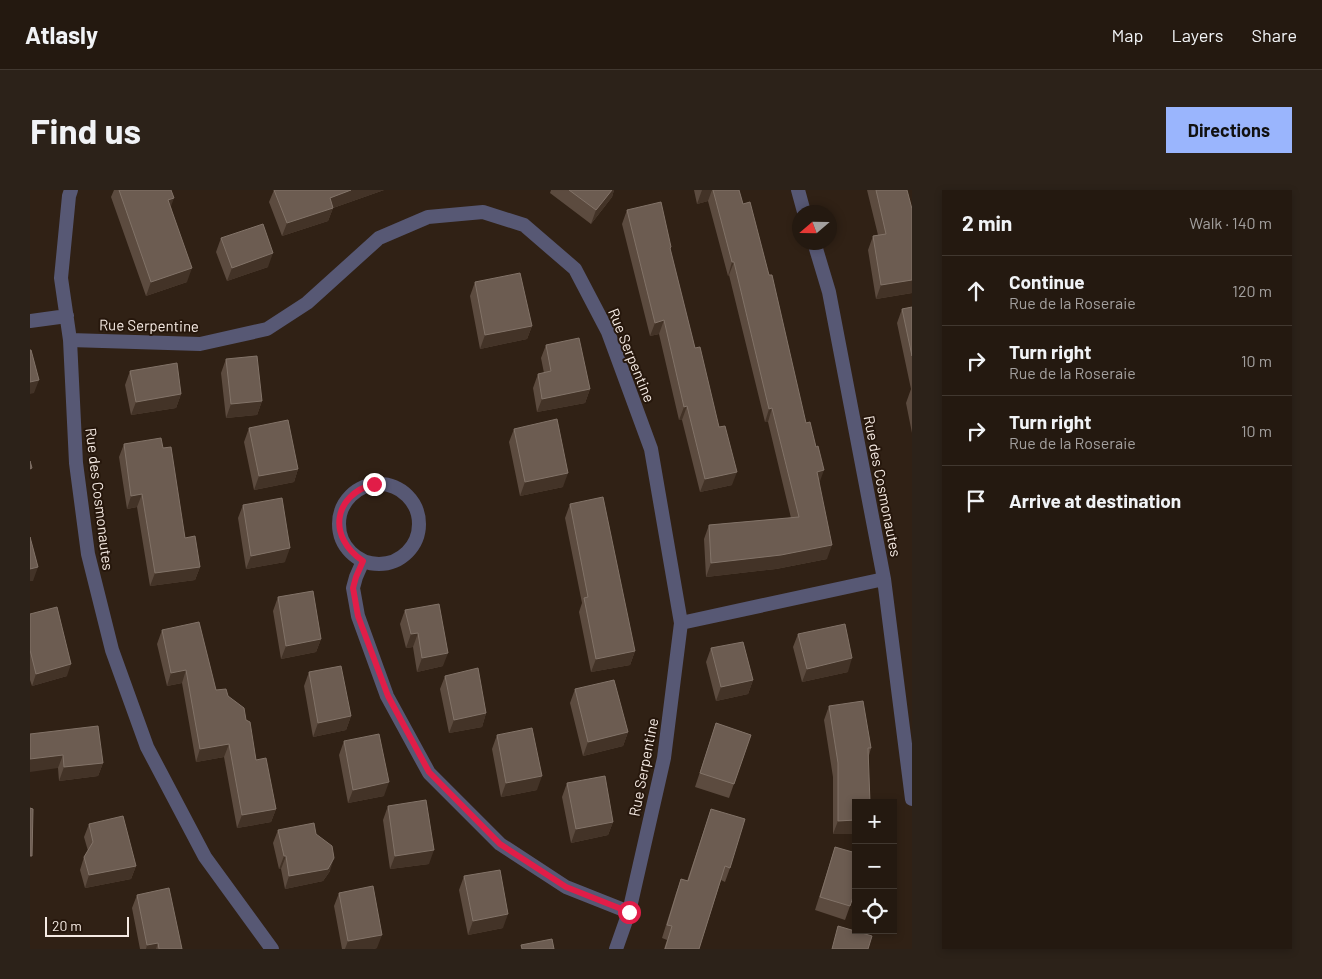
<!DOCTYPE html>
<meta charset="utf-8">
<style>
:root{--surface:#241910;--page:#2c2219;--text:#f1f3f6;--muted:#a3a09f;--line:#413830;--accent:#9ab5fd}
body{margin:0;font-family:Barlow,sans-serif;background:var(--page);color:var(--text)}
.controls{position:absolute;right:15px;bottom:15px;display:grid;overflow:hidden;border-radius:0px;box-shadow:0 2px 8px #0003}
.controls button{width:45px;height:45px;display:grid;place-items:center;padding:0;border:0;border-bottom:1px solid var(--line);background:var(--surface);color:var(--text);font:25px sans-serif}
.compass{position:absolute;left:762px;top:15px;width:45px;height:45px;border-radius:50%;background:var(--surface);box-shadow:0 2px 8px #0003;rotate:250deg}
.scale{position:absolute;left:15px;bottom:12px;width:84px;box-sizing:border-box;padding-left:5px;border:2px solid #f6ebe4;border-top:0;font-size:14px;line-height:18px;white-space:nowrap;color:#f6ebe4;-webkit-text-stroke:4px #26170c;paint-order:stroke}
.stop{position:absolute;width:15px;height:15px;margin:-11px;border:4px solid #e11d48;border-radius:50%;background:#fff}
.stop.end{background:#e11d48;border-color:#fff;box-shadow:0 1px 5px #0008}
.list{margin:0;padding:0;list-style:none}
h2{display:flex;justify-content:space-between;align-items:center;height:65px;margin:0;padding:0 20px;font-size:21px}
h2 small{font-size:16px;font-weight:400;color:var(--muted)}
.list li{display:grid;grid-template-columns:32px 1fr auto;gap:15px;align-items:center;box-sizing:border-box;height:70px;padding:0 20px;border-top:1px solid var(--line)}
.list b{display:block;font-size:19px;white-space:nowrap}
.list p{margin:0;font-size:16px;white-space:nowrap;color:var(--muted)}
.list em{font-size:16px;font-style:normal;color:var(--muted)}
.icon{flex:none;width:28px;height:28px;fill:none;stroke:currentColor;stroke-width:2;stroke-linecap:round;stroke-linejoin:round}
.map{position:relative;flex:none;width:882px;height:759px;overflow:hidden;border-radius:0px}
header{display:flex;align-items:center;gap:30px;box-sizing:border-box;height:70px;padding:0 25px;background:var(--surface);border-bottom:1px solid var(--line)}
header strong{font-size:24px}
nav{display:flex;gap:28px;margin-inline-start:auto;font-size:18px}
.intro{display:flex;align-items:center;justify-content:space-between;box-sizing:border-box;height:120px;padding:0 30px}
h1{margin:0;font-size:35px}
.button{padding:12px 22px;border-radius:0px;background:var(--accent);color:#111;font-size:18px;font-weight:700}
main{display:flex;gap:30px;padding:0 30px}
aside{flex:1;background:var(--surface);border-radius:0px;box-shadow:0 2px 8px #0003}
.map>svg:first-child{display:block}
</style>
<header>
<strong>Atlasly</strong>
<nav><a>Map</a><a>Layers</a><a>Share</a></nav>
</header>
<div class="intro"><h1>Find us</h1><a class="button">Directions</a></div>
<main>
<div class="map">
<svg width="882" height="759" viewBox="0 0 882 759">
<rect width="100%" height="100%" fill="#302115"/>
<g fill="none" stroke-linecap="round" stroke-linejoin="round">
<path stroke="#575874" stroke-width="14" d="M41,0l-2,6 -8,82 9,62 6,123 12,91 24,96 35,97 58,110 67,92
M768,0l6,22
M784,52l15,50 55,287 28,220
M0,131l37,-5
M40,150l130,4 67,-15 40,-26 72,-65 49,-21 55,-5 41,13 51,44 33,63 43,117 30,174 -17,135 -35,154 -13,37
M309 334a40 40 0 1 1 80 0a40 40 0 1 1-80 0Z
M333,371l-7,16 -3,11 5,28 29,80 42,77 71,71 66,43 63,25
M651,433l203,-44"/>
</g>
<path fill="#5c4b3f" d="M84,0h57v17l16,75 -41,14 -35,-99z
M244,0h110l-51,18 -5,13 -46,15 -13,-34z
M521,0h63l-2,7 -21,27 -41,-31z
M664,0h45l80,293 8,76 -51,10 -70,8 -2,-38 5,-14 82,-7 -23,-96h-3l-36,-147 -1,1 -20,-75 -11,3z
M837,0h40l5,103 -36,6 -8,-49 5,-14 5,-1z
M597,20l44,37 -1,3 25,98 37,137 -32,7 -18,-72h-3l-20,-86 -9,2 -28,-112z
M191,48l47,29 -41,14 -11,-29z
M445,92l57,44 -5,13 -47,10 -10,-53z
M882,117v126l-6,-30 5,-14 -14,-66 5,-14z
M516,155l44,44 -5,14 -48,9 -4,-24 5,-14 6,-1 -3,-15z
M196,169l36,42 -5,14 -31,3 -5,-45z
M100,181l51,23 -5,14 -45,7 -6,-30z
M219,238l49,41 -4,13 -40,8 -10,-48z
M484,239l49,58 -43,9 -11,-54z
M94,254l39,4 22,90 15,29 -5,13 -45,6 -13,-79 -10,2 -8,-52z
M540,314l65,147 -5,14 -39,7 -12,-60 3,-9 -17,-85z
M213,315l42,57 -39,7 -8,-51z
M248,407l43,42 -5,13 -35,7 -8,-48z
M375,420l38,56 -26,6 -4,-25 -7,1 -6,-24z
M0,424l37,62 -35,10 -2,-6z
M132,440l54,60 12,6 18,24 10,40 20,49 -5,13 -34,6 -13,-71 -28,5 -14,-79 -15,3 -10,-42z
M768,444l50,38 -46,10 -9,-35z
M681,458l42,32 -5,14 -32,7 -10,-39z
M279,482l42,44 -5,14 -33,7 -9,-51z
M415,486l41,37 -4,14 -33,6 -9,-44z
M545,499l53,43 -5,14 -40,10 -13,-53z
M799,516l42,42 -15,55v31h-23v-57l-9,-57z
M686,533l35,12 -22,63 -34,-11z
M0,544l73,29 -5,13 -39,5 -1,-13z
M467,545l40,55 -36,7 -9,-48z
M314,551l40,55 -36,7 -9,-48z
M537,593l46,39 -5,13 -37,8 -9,-46z
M358,616l41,58 -39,5 -7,-49z
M681,619l19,59 -5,14 -4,-2 -22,69h-35l3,-9 -5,-2 14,-45 5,-14 6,2z
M59,634l47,42 -5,13 -46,9 -5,-18 4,-13 4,-6 -4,-14z
M248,640l38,4 14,37 -7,10 -38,8 -4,-20h-2l-6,-26z
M805,657l15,59 -5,14 -30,-10z
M434,686l39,52 -35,7 -9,-45z
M309,703l38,55 -4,1h-31l-8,-43z
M107,705l45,54h-42l-8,-41z"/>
<path fill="#433327" d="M321,0h33l-51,18 -5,13 -46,15 5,-13 43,-25z
M582,0h2l-2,7 -21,27 5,-14z
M672,0h10l-4,11 -11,3z
M144,8l-5,14 -1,-12z
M243,63l-5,14 -41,14 5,-13z
M702,72h2l-5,13 -1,1z
M162,78l-5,14 -41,14 5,-14z
M882,90v13l-36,6 5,-14z
M634,130l-5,14 -9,2 5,-13z
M502,136l-5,13 -47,10 5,-14z
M9,190l-5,13 -4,1v-12z
M560,199l-5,14 -48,9 5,-13z
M151,204l-5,14 -45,7 5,-13z
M232,211l-5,14 -31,3 5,-14z
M657,216l-5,14h-3l5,-13z
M742,218l-4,14h-3l4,-13z
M268,279l-4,13 -40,8 5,-14z
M794,280l-5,14 -2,-12z
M707,282l-5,13 -32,7 5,-13z
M538,283l-5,14 -43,9 5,-14z
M112,304l-5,13 -10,2 4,-13z
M802,355l-5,14 -51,10 -70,8 5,-14z
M260,358l-5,14 -39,7 5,-13z
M8,377l-5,14h-3v-12z
M170,377l-5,13 -45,6 5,-13z
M388,443l-5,14 -7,1 5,-14z
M291,449l-5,13 -35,7 5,-13z
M605,461l-5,14 -39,7 5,-13z
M418,463l-5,13 -26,6 5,-14z
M822,468l-4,14 -46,10 5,-13z
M41,474l-4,12 -35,10 4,-12z
M156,480l-4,13 -15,3 4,-13z
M723,490l-5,14 -32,7 5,-14z
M456,523l-4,14 -33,6 5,-13z
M321,526l-5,14 -33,7 5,-14z
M598,542l-5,14 -40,10 5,-14z
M199,554l-5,13 -28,5 4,-13z
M33,565l-5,13 -28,4v-13z
M73,573l-5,13 -39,5 5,-14z
M512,586l-5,14 -36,7 5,-14z
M359,592l-5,14 -36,7 5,-13z
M246,619l-5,13 -34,6 5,-13z
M826,630v14h-23l5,-13z
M583,632l-5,13 -37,8 5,-14z
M404,660l-5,14 -39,5 5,-13z
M254,666h2l-5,13h-2z
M304,668l-4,13 -7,10 -38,8 4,-13z
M106,676l-5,13 -46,9 4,-13z
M478,724l-5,14 -35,7 5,-14z
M352,745l-5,13 -4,1h-28l3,-8z
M128,753l-2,6h-10l1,-4z"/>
<path fill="#6c5c51" stroke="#827368" d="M89,0h52l3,8 -6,2 24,68 -41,14z
M244,0h77l-21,8 3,10 -46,15z
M539,0h43l-16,20z
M683,0h26l4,14 7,-2 19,73h3l34,148 4,-1 6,25 2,-1 6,24 -7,2 15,73 -51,10 -70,8 -2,-38 90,-8 -27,-109 -3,1 -35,-147h-2z
M846,0h31l5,19v71l-31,5 -8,-49 13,-2z
M631,12l10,45 -1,1 25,100 5,-1 19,80 6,-1 12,46 -32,7 -18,-73 -3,1 -20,-87 -9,3 -28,-113z
M233,34l10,29 -41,15 -11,-30z
M490,83l12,53 -47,9 -10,-53z
M882,117v49l-10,-47z
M549,148l11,51 -48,10 -4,-25 13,-3 -5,-26z
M0,160h1l8,30 -9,2z
M227,166l5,45 -31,3 -5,-45z
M147,173l4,31 -45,8 -6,-31z
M527,229l11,54 -43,9 -11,-53z
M258,230l10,49 -39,7 -10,-48z
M131,248l2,10 8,-1 14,91 10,-2 5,31 -45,6 -13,-79 -11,2 -7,-52z
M0,271l2,7 -2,1z
M573,307l32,154 -39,8 -12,-61 4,-1 -18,-93z
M252,308l8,50 -39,8 -8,-51z
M0,347l8,30 -8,2z
M283,401l8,48 -35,7 -8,-49z
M409,414l9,49 -26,5 -4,-25 -7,1 -6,-24z
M27,417l14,57 -35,10 -6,-24v-36z
M169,432l17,68 10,-1 2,7 16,12 2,12 4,2 6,38 10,-2 10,51 -34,6 -13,-71 -29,5 -14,-79 -15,3 -9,-43z
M815,434l7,34 -45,11 -9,-35z
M713,452l10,38 -32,7 -10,-39z
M311,476l10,50 -33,7 -9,-51z
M448,478l8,45 -32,7 -9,-44z
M584,490l14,52 -40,10 -13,-53z
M833,511l8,47h-3l2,55h-14v17l-18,1v-58l-9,-57z
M686,533l35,12 -17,49 -34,-11z
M68,536l5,37 -39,4 -1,-12 -33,4v-25z
M502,538l10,48 -36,7 -9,-48z
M349,544l10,48 -36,8 -9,-49z
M575,586l8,46 -37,7 -9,-46z
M396,610l8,50 -39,6 -7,-50z
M0,618l3,1 -1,47h-2z
M681,619l34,10 -15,49 -5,-2 -26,83h-34l7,-23 -5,-1 14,-46 7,2z
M93,626l13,50 -47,9 -5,-18 9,-15 -4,-18z
M284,633l2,11 16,12 2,12 -6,11 -39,7 -3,-20h-2l-6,-26z
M805,657l21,6v35l-6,18 -30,-9z
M470,680l8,44 -35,7 -9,-45z
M343,696l9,49 -34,6 -9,-48z
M139,698l13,61h-23l-1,-6 -11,2 -10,-50z
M808,736l34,10 -4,13h-36z
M522,749l2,10h-32l-1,-4z"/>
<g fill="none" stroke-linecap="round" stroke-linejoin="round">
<path stroke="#e11d48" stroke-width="6" d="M344,294c-41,11 -47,53 -11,77l-7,16 -3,11 5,28 30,80 41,76 71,72 66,43 63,25"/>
</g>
<g text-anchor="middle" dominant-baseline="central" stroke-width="4" stroke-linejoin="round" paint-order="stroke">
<g font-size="15" fill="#f6ebe4" stroke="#26170c">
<text transform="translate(119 135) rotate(1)">Rue Serpentine</text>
<text transform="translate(602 165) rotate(68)">Rue Serpentine</text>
<text transform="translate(853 296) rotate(79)">Rue des Cosmonautes</text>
<text transform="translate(70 309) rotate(83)">Rue des Cosmonautes</text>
<text transform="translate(613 577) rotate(-79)">Rue Serpentine</text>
</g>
</g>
</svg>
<div class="controls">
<button>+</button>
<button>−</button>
<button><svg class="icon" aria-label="locate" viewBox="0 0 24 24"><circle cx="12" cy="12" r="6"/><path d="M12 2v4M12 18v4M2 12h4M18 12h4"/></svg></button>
</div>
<svg class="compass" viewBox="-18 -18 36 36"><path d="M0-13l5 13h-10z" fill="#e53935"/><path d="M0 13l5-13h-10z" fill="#a3a09f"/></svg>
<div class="scale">20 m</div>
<div class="stop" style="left:599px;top:722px"></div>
<div class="stop end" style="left:344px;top:294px"></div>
</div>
<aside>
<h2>2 min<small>Walk · 140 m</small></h2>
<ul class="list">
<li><svg class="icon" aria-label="ahead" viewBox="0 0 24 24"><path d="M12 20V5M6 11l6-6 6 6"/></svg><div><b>Continue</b><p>Rue de la Roseraie</p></div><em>120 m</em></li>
<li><svg class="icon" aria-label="right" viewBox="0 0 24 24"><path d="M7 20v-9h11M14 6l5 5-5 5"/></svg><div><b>Turn right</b><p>Rue de la Roseraie</p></div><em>10 m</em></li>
<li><svg class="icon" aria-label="right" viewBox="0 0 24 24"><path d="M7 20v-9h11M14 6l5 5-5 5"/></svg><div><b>Turn right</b><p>Rue de la Roseraie</p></div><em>10 m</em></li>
<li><svg class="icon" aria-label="arrive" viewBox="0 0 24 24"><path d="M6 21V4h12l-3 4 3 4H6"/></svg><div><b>Arrive at destination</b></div></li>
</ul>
</aside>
</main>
